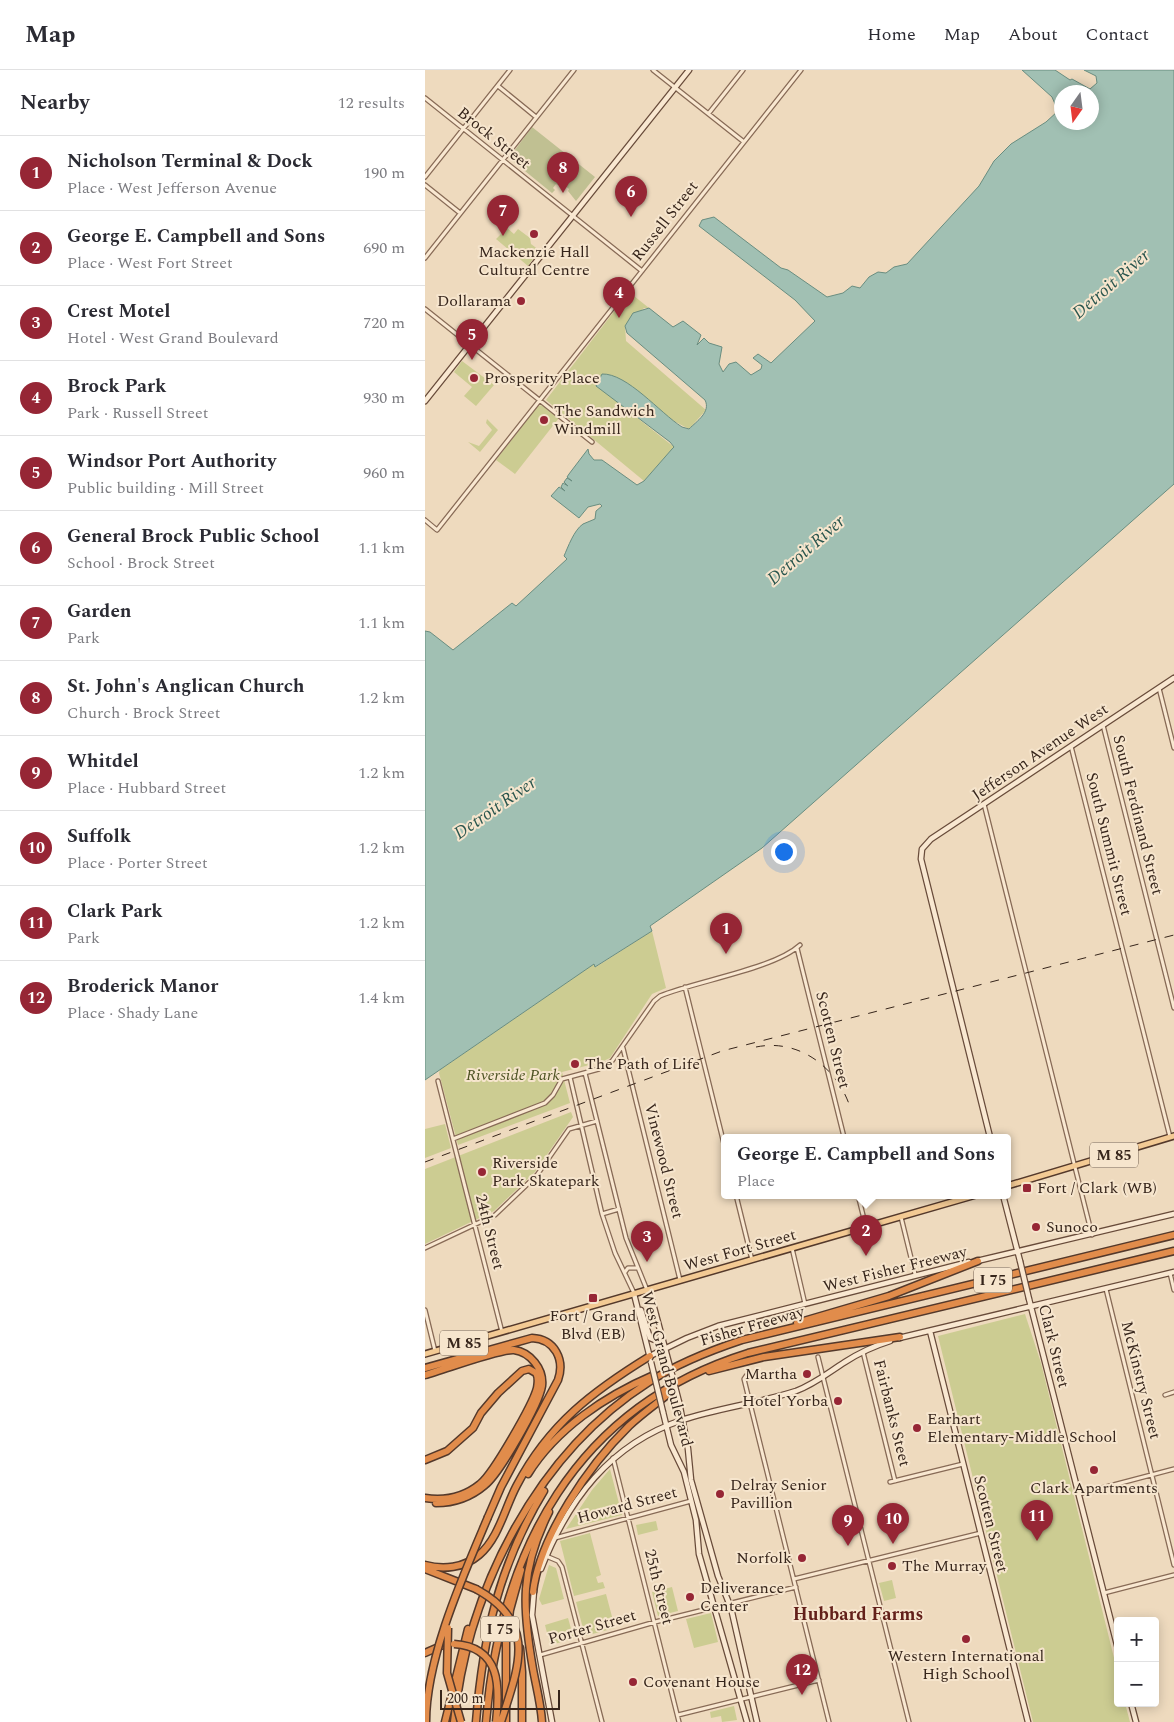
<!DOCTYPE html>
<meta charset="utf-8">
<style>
:root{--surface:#fff;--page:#f7f7f7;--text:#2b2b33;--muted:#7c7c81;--line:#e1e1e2;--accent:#962635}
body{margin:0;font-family:Spectral,serif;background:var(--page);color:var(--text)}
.controls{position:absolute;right:15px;bottom:15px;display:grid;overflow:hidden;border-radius:5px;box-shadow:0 2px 12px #0003}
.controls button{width:45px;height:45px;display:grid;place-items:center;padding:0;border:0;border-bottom:1px solid var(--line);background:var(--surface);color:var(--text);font:25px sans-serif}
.compass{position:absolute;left:629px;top:15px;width:45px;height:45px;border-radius:50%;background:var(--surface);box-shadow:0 2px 12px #0003;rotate:194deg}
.scale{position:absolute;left:15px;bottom:12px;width:120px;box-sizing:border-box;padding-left:5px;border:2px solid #36251b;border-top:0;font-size:14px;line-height:18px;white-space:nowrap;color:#36251b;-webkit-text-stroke:4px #f6e5cd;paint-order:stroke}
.you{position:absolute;left:358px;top:781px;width:18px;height:18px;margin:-12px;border:4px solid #fff;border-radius:50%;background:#1a73e8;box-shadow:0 0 0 8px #1a73e833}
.badge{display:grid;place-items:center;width:32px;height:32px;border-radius:50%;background:var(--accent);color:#fff;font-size:16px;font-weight:700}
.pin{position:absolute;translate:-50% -41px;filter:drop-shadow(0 1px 2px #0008)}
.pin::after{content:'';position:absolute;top:26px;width:18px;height:15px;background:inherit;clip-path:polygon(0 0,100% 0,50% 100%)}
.popup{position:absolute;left:296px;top:1064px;width:290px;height:65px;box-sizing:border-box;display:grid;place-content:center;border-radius:5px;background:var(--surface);filter:drop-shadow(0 1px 4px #0005);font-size:16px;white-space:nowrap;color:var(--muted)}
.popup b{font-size:19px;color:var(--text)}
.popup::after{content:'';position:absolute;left:50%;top:100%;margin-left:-10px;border:10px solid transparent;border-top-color:var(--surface)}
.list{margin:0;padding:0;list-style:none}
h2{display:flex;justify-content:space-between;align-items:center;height:65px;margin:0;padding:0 20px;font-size:21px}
h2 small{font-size:16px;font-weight:400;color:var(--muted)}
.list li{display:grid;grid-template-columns:32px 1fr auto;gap:15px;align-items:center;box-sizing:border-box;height:75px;padding:0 20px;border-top:1px solid var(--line)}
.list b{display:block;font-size:19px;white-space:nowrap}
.list p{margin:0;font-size:16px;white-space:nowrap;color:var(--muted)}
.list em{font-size:16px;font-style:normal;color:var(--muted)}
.map{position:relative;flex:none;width:749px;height:1652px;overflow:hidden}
header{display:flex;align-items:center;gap:30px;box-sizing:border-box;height:70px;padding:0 25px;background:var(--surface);border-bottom:1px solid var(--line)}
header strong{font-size:24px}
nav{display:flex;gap:28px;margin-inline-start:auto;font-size:18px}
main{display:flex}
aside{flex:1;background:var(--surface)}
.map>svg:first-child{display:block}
</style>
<header>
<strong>Map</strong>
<nav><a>Home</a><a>Map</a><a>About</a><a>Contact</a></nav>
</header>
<main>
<aside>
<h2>Nearby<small>12 results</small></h2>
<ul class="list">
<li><span class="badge">1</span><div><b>Nicholson Terminal &amp; Dock</b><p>Place · West Jefferson Avenue</p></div><em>190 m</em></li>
<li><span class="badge">2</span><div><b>George E. Campbell and Sons</b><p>Place · West Fort Street</p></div><em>690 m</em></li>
<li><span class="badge">3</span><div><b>Crest Motel</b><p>Hotel · West Grand Boulevard</p></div><em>720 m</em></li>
<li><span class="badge">4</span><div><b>Brock Park</b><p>Park · Russell Street</p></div><em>930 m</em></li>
<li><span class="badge">5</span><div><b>Windsor Port Authority</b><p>Public building · Mill Street</p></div><em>960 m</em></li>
<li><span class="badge">6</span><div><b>General Brock Public School</b><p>School · Brock Street</p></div><em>1.1 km</em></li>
<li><span class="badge">7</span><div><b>Garden</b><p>Park</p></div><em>1.1 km</em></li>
<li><span class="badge">8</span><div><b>St. John's Anglican Church</b><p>Church · Brock Street</p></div><em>1.2 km</em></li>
<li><span class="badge">9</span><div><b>Whitdel</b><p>Place · Hubbard Street</p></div><em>1.2 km</em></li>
<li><span class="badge">10</span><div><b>Suffolk</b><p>Place · Porter Street</p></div><em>1.2 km</em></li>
<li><span class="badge">11</span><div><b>Clark Park</b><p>Park</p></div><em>1.2 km</em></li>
<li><span class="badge">12</span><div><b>Broderick Manor</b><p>Place · Shady Lane</p></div><em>1.4 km</em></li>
</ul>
</aside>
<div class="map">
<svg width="749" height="1652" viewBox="0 0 749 1652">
<rect width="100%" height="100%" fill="#eedabe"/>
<path fill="#cccc92" d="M82,158l7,6 4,-5 12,9 1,6 8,6 -11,16 -32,-27z
M204,222l20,16h-5l-19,18 1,15 80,69 -17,19 -21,-11 -24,-22 -47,-10 77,61 -30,34 -98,-81z
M37,291l32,24 -18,21 -12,-10 8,-9 -18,-15z
M118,335l16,13 -44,56 -19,-14 42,-54z
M62,349l11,11 -18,22 -12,-10 11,4 13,-16 -6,-7z
M227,861l14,57 -14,6 -42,64 -9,4 -39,10 8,31 -112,42 -19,-72 1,-3 154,-106 2,3z
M146,1042l2,5 -38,55 -41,39 -69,33v-75z
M20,1054l6,24 -26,10v-29z
M600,1244l16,49 77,311v29h7l5,19h-97l-95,-386z
M185,1399l12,46 -56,14 26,-39z
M231,1451l2,9 -20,5 -2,-10z
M165,1463l11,42 -5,2 2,6 5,-1 2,6 -31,8 -14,-55z
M124,1495l7,3 8,31 -22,6 -3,-6z
M467,1510l4,18 -12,3 -5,-18z
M247,1517l6,24 -20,5 -6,-24z
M181,1524l9,34 -30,8 -9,-34z
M286,1543l7,29 -24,6 -8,-29z
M143,1548l6,21 -24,6 -5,-20z
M309,1636l3,14 -15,2 -1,-6 -10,2 -1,-6z"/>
<path fill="#c0c092" d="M107,57l63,50 -19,24 -8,-10 1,-2 -7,-6 -4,2 -2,-1 -3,4 2,2 -3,3 -43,-35z"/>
<path fill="#a1c0b3" stroke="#698d80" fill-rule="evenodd" d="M597,0h33l15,10 2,-1 18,10 7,-6 -1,-7 -12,-6h90v414l-412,364 -112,78 2,5 -57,36 -1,-3 -169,116v-449l5,1 23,18 59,-47 4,3 51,-47 -3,-3c4,-9 10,-26 19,-32 4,-2 8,-3 12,-5l1,-8 6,-5 -2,-2 -12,3 -9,11 -28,-22 8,-9 6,4 -4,-4 2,-4 5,3 -4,-4 3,-4 5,3 -5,-4 2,-3 19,-25 1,5 5,6h8l35,25 7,-4 28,-32 2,-2 -4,-5 -74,-56 6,-12c25,-1 58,39 80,53l7,2c8,-8 22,-17 16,-29l-78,-67 -2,-7 8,-13 16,-5 24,19 10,-6 18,14 -4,10 7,-7 5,5 13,4 -3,17 4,8 6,-8 7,-2 15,13 10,-6 1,-4 -9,-7 5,-4 13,9 44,-42 -20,-21 -96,-74 3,-6 12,-3 67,51 7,2 39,27 16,-4 9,-7 8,2 9,-11 9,-5 8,1 8,-6 13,-3 72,-78 15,-25 17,-17 35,-22 12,-11 -6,-14zM636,22h30v30h-30z"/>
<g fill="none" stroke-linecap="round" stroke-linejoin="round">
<defs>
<path id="street" d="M228,0l91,72
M73,16l38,31
M0,28l217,173
M284,43l34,-43
M0,107l85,-107
M0,115l35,28
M0,188l149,-188
M0,239l167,133
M0,450l12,10 364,-460
M734,618l15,60
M678,655l71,283
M646,676l99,391
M559,734l108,431
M372,878l47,189
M260,917l40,161
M198,978l57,232
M160,1003l41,165 21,52
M145,1007l32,137 13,39 19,40
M13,1011l64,251
M28,1069l92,-36 8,-8 9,-16 37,-10 13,-8 42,-60 6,-5c36,-15 114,-27 140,-51
M311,1125l16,65
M433,1125l8,32
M177,1144l17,-5
M476,1147l14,57
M0,1178l70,-33 42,-40 32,-46 28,-8
M367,1178l13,56
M200,1202l3,-4h9
M745,1203l4,17
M681,1219l68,276
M0,1240l10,41
M438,1282l32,129
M393,1287l91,365
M321,1306l-2,3 85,343
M740,1325l9,-3
M188,1388l66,264
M465,1412l73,-18
M654,1424l95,-25
M130,1468l136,-37
M121,1486l12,5 4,6 40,155
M369,1509l187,-46
M679,1523l70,-18
M115,1585l115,-33 141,-35
M253,1645l141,-35"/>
<path id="secondary" d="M0,331l264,-331
M565,1067l-69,-278 1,-10 9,-10 243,-161
M578,1125l17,66
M552,1191l197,-47
M222,1220l5,10 18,67
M209,1224l16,64
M604,1229l89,350
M216,1240l9,28 7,3 4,-6
M505,1261l98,391
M474,1268l275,-66
M225,1286l37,-18 31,-12 251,-64
M254,1332l9,47 3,31 27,96 13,32 26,114
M238,1342l8,33 13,27 12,48 3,34 48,168
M116,1499c27,-69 69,-125 141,-149 37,-12 77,-17 114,-29 19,-7 33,-19 49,-29 14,-9 29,-16 45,-21
M109,1521l-2,24 20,107
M706,1633l5,19"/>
<path id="primary" d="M582,1116l167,-50
M0,1284l551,-159"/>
<path id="highway" d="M372,1253l92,-27 89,-35
M0,1298l107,-30c23,1 33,22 26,42l-57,107 -13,30
M284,1301l55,-14 136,-20
M0,1305c19,-5 73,-26 89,-25 16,2 30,19 28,36 -3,18 -42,87 -57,99 -14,12 -30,18 -49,18
M0,1390l22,-9 26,-23 8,-15 17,-20 24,-22 7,-2 7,4c3,5 2,9 1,15 -4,16 -44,86 -57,96 -16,13 -35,17 -55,14
M103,1404c28,-45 77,-78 126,-99
M0,1495c18,5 39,3 54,-10 20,-17 26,-48 38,-70 32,-61 76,-94 133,-129
M0,1499l51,20
M108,1522c7,-56 56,-127 96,-166 14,-13 30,-24 44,-36
M95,1578l2,24v50
M0,1583l18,-8
M20,1652l23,-93
M29,1652c13,-131 82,-268 195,-340 29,-19 60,-31 93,-42l432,-105
M51,1652c7,-86 23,-157 68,-231
M61,1652c14,-171 89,-315 262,-369l426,-102
M81,1652v-81l4,-31 11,-40
M117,1652c-1,-18 -6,-36 -9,-53 -11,-63 -13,-99 16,-157"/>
</defs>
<use href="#street" stroke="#876a56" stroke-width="5.5"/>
<use href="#secondary" stroke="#684b3a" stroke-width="7"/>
<use href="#primary" stroke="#54392b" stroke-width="8"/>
<use href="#highway" stroke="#54392b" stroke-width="9"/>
<use href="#street" stroke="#f9e8d1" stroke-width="3"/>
<use href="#secondary" stroke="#f9e8d1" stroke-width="4.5"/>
<use href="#primary" stroke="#f3ca94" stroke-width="5"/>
<use href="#highway" stroke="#e18c4b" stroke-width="6"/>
<path stroke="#36251b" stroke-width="1" stroke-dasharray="9 9" stroke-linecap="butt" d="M331,977c44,-9 83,22 95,63
M0,1092l297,-111 452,-116"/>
<defs>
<path id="secondary-bridge" d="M595,1191l9,38
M226,1292l12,50
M245,1297l9,35"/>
<path id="highway-bridge" d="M51,1519c63,34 42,79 25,133
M23,1558l-1,45 14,49
M29,1574c47,3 46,43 42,78
M1,1652c0,-64 37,-146 62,-205"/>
</defs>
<use href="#secondary-bridge" stroke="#684b3a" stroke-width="7" stroke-linecap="butt"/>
<use href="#highway-bridge" stroke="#54392b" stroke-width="9" stroke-linecap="butt"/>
<use href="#secondary-bridge" stroke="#f9e8d1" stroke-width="4.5"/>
<use href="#highway-bridge" stroke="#e18c4b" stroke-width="6"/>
</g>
<g fill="#962635" stroke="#f6e5cd" stroke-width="2">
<circle cx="109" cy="164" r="5"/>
<circle cx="96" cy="231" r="5"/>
<circle cx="49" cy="308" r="5"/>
<circle cx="119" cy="350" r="5"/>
<circle cx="150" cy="994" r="5"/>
<circle cx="57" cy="1102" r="5"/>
<rect x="597" y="1113" width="10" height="10" rx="2.5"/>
<circle cx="611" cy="1157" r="5"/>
<rect x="163" y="1223" width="10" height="10" rx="2.5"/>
<circle cx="382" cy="1304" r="5"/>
<circle cx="413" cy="1331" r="5"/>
<circle cx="492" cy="1358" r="5"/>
<circle cx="669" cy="1400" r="5"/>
<circle cx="295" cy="1424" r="5"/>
<circle cx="377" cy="1488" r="5"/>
<circle cx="467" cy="1496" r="5"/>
<circle cx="265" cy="1527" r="5"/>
<circle cx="541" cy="1569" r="5"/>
<circle cx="208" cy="1612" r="5"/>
</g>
<g text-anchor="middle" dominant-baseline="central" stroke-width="4" stroke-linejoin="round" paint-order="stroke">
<g fill="#f6e5cd" stroke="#705f50" stroke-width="1">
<rect x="665" y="1072.5" width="48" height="25" rx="4"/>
<rect x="549" y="1197.5" width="38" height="25" rx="4"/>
<rect x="15" y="1260.5" width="48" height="25" rx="4"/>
<rect x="56" y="1546.5" width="38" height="25" rx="4"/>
</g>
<g font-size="15" font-weight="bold" fill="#36251b">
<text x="689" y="1085">M 85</text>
<text x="568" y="1210">I 75</text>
<text x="39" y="1273">M 85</text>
<text x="75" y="1559">I 75</text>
</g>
<g font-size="16" fill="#36251b" stroke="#f6e5cd">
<text transform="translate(69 68) rotate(39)">Brock Street</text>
<text transform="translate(240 151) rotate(-52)">Russell Street</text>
<text transform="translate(615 682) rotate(-34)">Jefferson Avenue West</text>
<text transform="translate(713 745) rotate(76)">South Ferdinand Street</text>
<text transform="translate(684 774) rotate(76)">South Summit Street</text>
<text transform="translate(408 970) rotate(76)">Scotten Street</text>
<text transform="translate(239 1091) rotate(76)">Vinewood Street</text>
<text transform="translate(65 1162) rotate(76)">24th Street</text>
<text transform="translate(315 1180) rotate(-16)">West Fort Street</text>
<text transform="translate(470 1199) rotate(-14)">West Fisher Freeway</text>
<text transform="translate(327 1256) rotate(-16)">Fisher Freeway</text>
<text transform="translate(629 1276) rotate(76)">Clark Street</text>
<text transform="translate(242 1299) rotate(75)">West Grand Boulevard</text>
<text transform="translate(716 1310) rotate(76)">McKinstry Street</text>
<text transform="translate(467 1343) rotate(76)">Fairbanks Steet</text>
<text transform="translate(202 1435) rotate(-15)">Howard Street</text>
<text transform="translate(566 1454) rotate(76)">Scotten Street</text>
<text transform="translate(234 1517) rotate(76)">25th Street</text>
<text transform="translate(167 1557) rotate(-16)">Porter Street</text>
</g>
<g font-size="16" fill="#36251b" stroke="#f6e5cd" text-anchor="start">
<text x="109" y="182" text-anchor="middle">Mackenzie Hall<tspan x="109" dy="18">Cultural Centre</tspan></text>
<text x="86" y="231" text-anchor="end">Dollarama</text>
<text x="59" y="308">Prosperity Place</text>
<text x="129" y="341">The Sandwich<tspan x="129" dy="18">Windmill</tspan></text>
<text x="160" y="994">The Path of Life</text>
<text x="67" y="1093">Riverside<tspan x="67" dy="18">Park Skatepark</tspan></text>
<text x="612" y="1118">Fort / Clark (WB)</text>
<text x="621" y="1157">Sunoco</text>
<text x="168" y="1246" text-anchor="middle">Fort / Grand<tspan x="168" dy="18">Blvd (EB)</tspan></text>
<text x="372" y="1304" text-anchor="end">Martha</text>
<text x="403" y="1331" text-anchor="end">Hotel Yorba</text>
<text x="502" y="1349">Earhart<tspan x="502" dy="18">Elementary-Middle School</tspan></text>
<text x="305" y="1415">Delray Senior<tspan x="305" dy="18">Pavillion</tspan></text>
<text x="669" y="1418" text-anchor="middle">Clark Apartments</text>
<text x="367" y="1488" text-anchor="end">Norfolk</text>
<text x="477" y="1496">The Murray</text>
<text x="275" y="1518">Deliverance<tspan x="275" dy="18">Center</tspan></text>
<text x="541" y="1586" text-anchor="middle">Western International<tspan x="541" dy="18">High School</tspan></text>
<text x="218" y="1612">Covenant House</text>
</g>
<g font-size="16" font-style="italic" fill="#4c5222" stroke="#f6e5cd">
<text x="88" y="1005">Riverside Park</text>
</g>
<g font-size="18" font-style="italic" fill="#2a564e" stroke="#f6e5cd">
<text transform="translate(686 214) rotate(-41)">Detroit River</text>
<text transform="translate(381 480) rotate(-41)">Detroit River</text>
<text transform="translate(70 738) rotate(-35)">Detroit River</text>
</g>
<g font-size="18" font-weight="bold" fill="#63201a" stroke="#f6e5cd">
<text x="433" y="1544">Hubbard Farms</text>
</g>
</g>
</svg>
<div class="controls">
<button>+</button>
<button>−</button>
</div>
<svg class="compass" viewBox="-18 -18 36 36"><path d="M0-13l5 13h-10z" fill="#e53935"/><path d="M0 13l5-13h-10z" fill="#7c7c81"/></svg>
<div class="scale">200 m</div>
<div class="you"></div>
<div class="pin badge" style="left:301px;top:884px">1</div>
<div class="pin badge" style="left:441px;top:1186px">2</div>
<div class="popup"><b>George E. Campbell and Sons</b>Place</div>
<div class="pin badge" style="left:222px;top:1192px">3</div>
<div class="pin badge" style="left:194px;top:248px">4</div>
<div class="pin badge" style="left:47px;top:290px">5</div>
<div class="pin badge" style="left:206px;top:147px">6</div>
<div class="pin badge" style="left:78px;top:166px">7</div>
<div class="pin badge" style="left:138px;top:123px">8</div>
<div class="pin badge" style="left:423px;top:1476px">9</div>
<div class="pin badge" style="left:468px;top:1474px">10</div>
<div class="pin badge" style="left:612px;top:1471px">11</div>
<div class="pin badge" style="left:377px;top:1625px">12</div>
</div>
</main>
